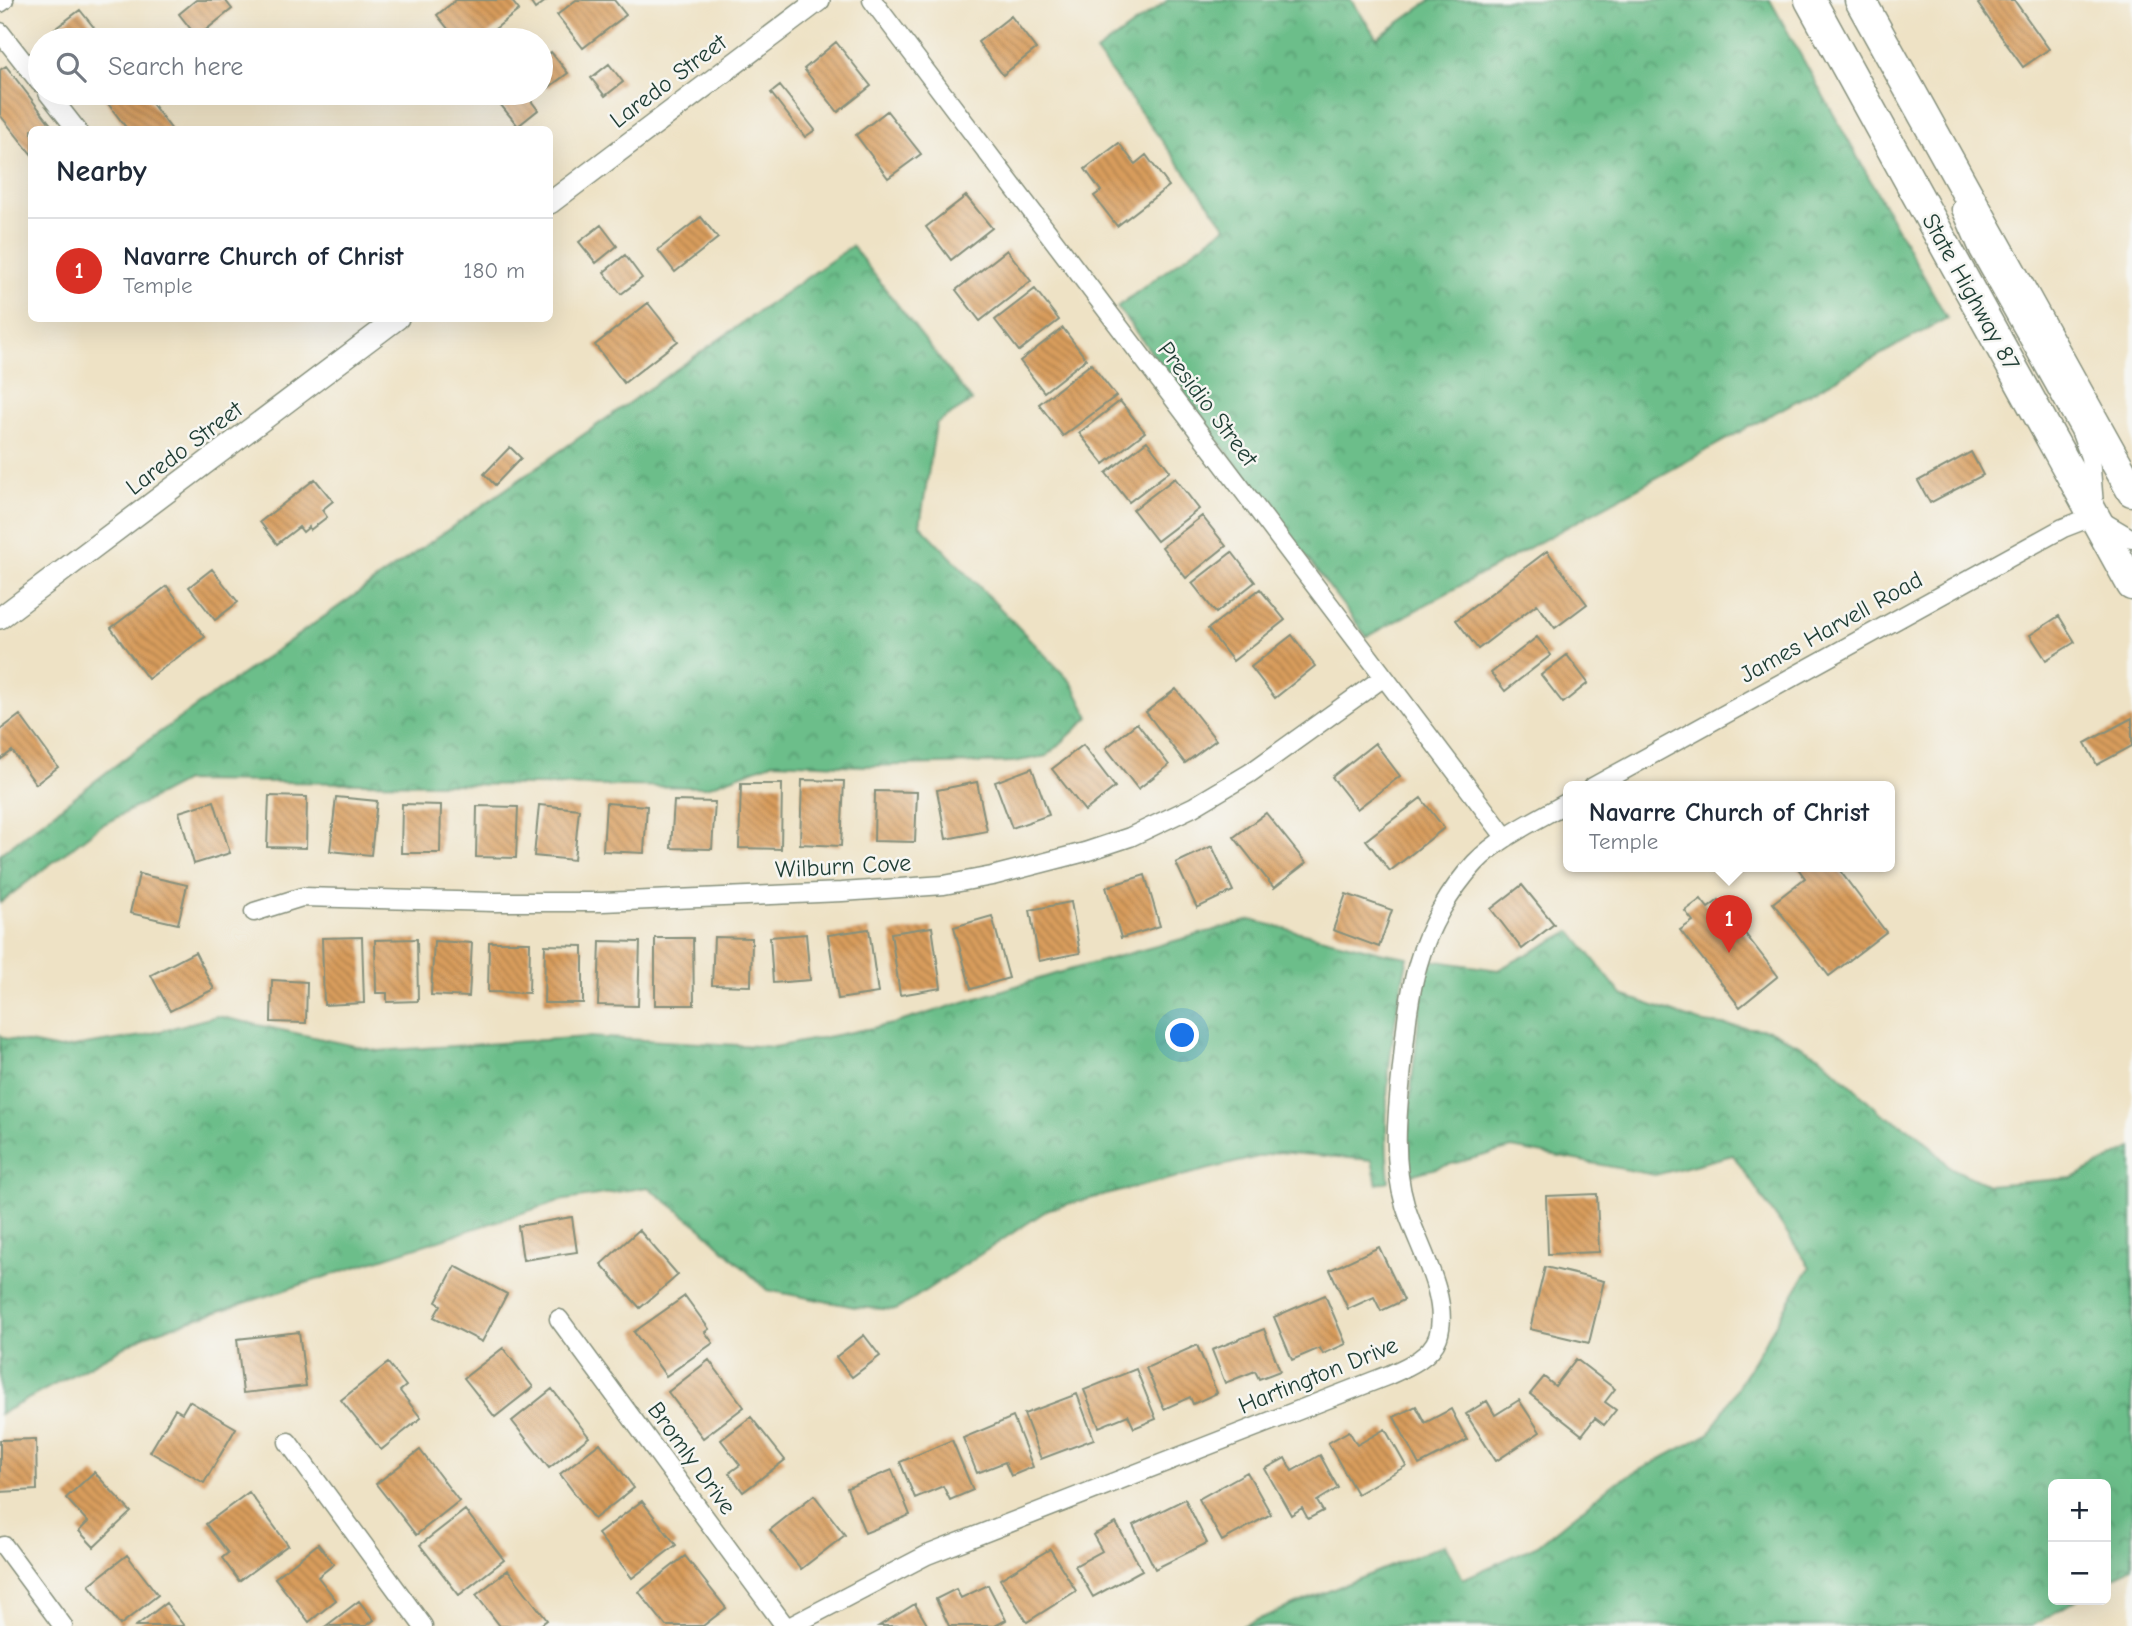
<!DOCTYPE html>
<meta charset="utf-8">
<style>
:root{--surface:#fff;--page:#f2f2f3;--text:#1f2937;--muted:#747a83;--line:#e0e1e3;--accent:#d93025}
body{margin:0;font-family:"Comic Neue",sans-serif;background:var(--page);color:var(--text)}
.controls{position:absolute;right:21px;bottom:21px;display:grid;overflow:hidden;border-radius:10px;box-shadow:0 7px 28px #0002}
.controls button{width:63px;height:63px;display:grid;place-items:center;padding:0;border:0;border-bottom:2px solid var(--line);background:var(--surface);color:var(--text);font:35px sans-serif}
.you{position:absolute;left:1183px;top:1036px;width:24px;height:24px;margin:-18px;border:5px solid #fff;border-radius:50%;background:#1a73e8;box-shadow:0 0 0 10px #1a73e833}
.badge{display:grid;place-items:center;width:46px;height:46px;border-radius:50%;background:var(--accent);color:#fff;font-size:23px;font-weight:700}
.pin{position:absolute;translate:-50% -58px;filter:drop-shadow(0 2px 4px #0008)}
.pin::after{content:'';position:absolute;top:37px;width:24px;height:21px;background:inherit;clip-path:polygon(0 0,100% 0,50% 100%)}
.popup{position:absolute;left:1563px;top:781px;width:332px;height:91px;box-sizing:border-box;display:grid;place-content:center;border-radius:10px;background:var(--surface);filter:drop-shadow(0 2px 5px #0005);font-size:23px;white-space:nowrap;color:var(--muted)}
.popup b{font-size:26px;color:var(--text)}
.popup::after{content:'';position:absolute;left:50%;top:100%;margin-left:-14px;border:14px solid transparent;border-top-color:var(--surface)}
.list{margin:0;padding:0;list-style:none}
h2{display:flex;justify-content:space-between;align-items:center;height:91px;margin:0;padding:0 28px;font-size:30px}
h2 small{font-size:23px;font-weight:400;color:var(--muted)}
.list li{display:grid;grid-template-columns:46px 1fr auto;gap:21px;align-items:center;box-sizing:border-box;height:105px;padding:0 28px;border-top:2px solid var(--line)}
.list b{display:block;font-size:26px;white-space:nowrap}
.list p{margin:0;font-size:23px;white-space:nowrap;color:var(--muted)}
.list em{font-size:23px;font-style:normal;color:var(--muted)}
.icon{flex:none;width:38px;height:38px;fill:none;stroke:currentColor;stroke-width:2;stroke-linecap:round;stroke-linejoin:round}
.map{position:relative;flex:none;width:2132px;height:1626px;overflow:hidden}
.search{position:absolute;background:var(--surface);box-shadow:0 7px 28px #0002;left:28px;top:28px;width:525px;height:77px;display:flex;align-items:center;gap:18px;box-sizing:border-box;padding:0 24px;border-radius:38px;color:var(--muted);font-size:26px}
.panel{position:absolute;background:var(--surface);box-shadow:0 7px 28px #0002;left:28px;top:126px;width:525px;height:196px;border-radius:10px}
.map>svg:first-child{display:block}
</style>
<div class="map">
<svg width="2132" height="1626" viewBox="0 0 2132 1626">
<defs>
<pattern id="forest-crowns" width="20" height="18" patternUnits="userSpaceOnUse" patternTransform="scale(1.75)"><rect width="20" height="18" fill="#6cbe8a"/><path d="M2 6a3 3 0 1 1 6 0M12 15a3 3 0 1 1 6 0" fill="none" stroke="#589c72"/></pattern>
<pattern id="building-back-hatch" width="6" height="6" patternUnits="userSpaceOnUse" patternTransform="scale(1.75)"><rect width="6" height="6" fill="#d89c5c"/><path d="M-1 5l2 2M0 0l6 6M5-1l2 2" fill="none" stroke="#af804d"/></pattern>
</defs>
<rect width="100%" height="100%" fill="#f6f6f2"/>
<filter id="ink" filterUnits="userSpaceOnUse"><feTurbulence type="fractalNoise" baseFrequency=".0143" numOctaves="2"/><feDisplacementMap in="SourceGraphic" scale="14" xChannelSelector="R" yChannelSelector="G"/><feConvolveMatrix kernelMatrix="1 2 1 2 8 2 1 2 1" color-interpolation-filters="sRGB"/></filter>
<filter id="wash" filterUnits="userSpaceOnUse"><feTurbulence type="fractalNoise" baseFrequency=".00686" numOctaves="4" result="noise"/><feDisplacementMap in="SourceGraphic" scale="28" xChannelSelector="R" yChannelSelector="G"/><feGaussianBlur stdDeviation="1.57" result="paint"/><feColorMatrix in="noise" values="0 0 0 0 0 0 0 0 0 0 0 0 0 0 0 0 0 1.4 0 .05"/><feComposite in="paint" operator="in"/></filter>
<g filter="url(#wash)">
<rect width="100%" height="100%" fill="#eee2c5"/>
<path fill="url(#forest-crowns)" stroke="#467e5f" stroke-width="2" d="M1168,0h183l26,38 54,-38h339l177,318 -580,319 -250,-330 109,-80 -130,-175z
M852,246l120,155 -36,23 -16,101 152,158 17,34 -42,39 -34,6 -149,4 -90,-4 -67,25 -522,-6 -85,45 -100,77v-49l150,-115z
M1251,920l133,33 24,4c-17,72 -27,150 -19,224l-12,3 -5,-24 -94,-8 -229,57 -153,101 -41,-3 -88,-17 -66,-62 -53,-41 -89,14 -413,134 -146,79v-379l3,3 57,11 82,-13 75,-20 161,35 210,-14 187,10 118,-23 165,-51z
M1571,931l51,64 81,28 67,7 50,26 62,58 35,19 34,35 37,17 85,-7 59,-30v419l-26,15v-98h-53v116h23l-44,26h-790l203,-82 18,35 75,-34 75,-61 97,-51 100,-166 -77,-112 -78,20 -143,-27 -102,27c-4,-44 1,-86 6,-130 3,-28 5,-58 15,-85l67,10z"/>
<g id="blocks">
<path fill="url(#building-back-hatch)" d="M196,0h29l7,9 -35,28 -18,-23z
M456,0h55l8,10 -38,30h-24l-20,-25z
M529,0h18l-12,9z
M576,0h38l12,15 -43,33 -26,-33z
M1984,0h30l35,49 -26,18 -45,-63z
M80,10l24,30h-45l-7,-9z
M1011,16l25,33 -33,26 -25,-33z
M836,42l35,44 -33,26 -34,-43z
M551,52l17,21 -20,15 -7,-9v-19z
M609,64l14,18 -18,14 -14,-18z
M6,66l49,64h-23v25l-32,-40v-45z
M780,86l35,44 -10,7 -34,-44z
M100,93h44l28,37h-44z
M430,93h19v3l-19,-1z
M514,93h11l13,17 -20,16 -18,-22z
M887,111l34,43 -33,24 -32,-43z
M1119,143l16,21 11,-9 23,31 -52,40 -23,-30 7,-5 -16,-22z
M966,196l26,32 -41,32 -25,-33z
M701,217l17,21 -43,34 -17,-22z
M601,225l16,21 -21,17 -17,-21z
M1007,250l24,31 -51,40 -24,-31z
M625,255l17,23 -21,16 -17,-22z
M1035,289l24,31 -40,31 -24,-31z
M648,303l30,38 -54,42 -29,-38z
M1063,328l23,31 -42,33 -24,-31z
M1091,364l25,32 -53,40 -24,-32z
M1120,401l25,31 -41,32 -25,-31z
M1147,441l23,30 -41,31 -23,-29z
M510,447l11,11 -26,27 -11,-11z
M1971,452l12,23 -53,28 -12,-22z
M1175,478l24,31 -42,32 -24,-31z
M315,479l18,22 -11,9 5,7 -17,13 -1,-3 -6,5 -4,-5 -22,17 -17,-22z
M1202,516l24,30 -40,32 -24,-31z
M1547,551l40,53 -32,24 -18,-24 -59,45 -22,-29z
M1232,552l23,30 -39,31 -24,-30z
M212,569l26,33 -23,18 -26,-33z
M167,586l38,51 -57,42 -37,-51z
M1260,589l25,31 -52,41 -25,-32z
M2059,616l16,26 -29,18 -16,-25z
M1292,635l23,31 -40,32 -24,-31z
M1537,637l14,18 -46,36 -14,-18z
M1567,655l21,28 -25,20 -22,-28z
M1176,689l40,51 -31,23 -39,-51z
M20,715l38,52 -22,17 -24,-33 -12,9v-30z
M2132,718v28l-35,19 -12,-22z
M1137,723l32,42 -31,24 -32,-41z
M1375,743l25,33 -43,33 -25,-32z
M1083,745l32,42 -30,24 -33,-42z
M1032,768l17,47 -37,13 -17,-46z
M802,780l42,1 -3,65 -41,-2z
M977,782l10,49 -41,8 -9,-49z
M741,784h41l-1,65 -42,-1z
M875,791l42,1 -2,50 -41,-1z
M269,796l38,1 -1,51 -39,-1z
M336,797l41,4 -6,54 -41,-4z
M1421,798l23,30 -54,43 -24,-31z
M214,801l16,52 -36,11 -15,-52z
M674,801l41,1 -3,47 -41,-1z
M606,803l41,3 -3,47 -41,-2z
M402,804l39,1 -1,48h-39z
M539,805l40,4 -5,51 -40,-4z
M477,806l41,1 -2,51 -40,-1z
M1266,813l40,50 -32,25 -40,-51z
M1212,846l21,45 -36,17 -21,-45z
M1797,867h40l49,65 -57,44 -56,-73 32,-25z
M139,874l48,11 -9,39 -48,-11z
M1145,875l15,51 -39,12 -15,-51z
M1522,885l32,39 -32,25 -31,-40z
M1346,894l46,16 -13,37 -46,-17z
M1701,899l7,9 11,-8 59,76 -38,31 -60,-77 13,-9 -8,-10z
M1071,902l9,51 -41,8 -9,-51z
M992,916l17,62 -38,11 -17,-62z
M932,927l9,61 -41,7 -9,-62z
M869,929l9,64 -40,6 -10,-64z
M806,934l4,46 -37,3 -3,-46z
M362,937l2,66 -40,2 -2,-67z
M714,937l38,1 -1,48 -39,-1z
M655,938h38l1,67h-39z
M417,939l1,62 -31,1v-9h-11l-1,-53z
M434,941l38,2 -3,54 -38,-2z
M600,941l40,1 -2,64 -40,-1z
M489,942h41l-1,51 -41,-1z
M545,945l38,1v57h-39z
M195,952l19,37 -44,22 -19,-36z
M272,980l35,2 -1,41 -35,-1z
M1597,1194l2,58 -51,2 -2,-58z
M572,1217l5,35 -54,8 -5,-34z
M639,1230l39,45 -38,33 -39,-44z
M1379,1247l25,53 -23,11 -7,-14 -26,12 -18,-39z
M455,1266l52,28 -25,48 -48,-25 7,-12 -5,-3z
M1545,1267l59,14 -15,62 -59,-14z
M1325,1295l21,49 -23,10 -3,-6 -28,12 -18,-43z
M685,1296l24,33 -4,3 8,11 -47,33 -32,-44z
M1264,1329l16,42 -21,8 -4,-8 -30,12 -13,-33z
M299,1332l7,54 -63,7 -6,-54z
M864,1335l16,21 -28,21 -16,-20z
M1197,1345l20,48 -24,11 -3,-7 -26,12 -18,-41z
M503,1348l30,39 -38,30 -31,-39z
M1576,1359l39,30 -10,13 11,8 -12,15 -9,-7 -13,17 -52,-41 14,-17 11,9z
M709,1360l35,47 -41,31 -35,-46z
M388,1363l18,23 -6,5 21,27 -40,32 -40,-50z
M1136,1369l20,50 -22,9 -6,-13 -29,12 -15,-37z
M552,1389l37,48 -40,31 -37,-47z
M1077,1394l17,45 -53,20 -17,-45z
M1519,1400l21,32 -44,29 -30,-47 21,-13 8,14z
M189,1401l47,27 -32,55 -54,-31 25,-43 7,4z
M1416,1406l9,17 26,-14 16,31 -48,25 -25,-48z
M751,1417l34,43 -42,32 -14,-19 11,-8 -19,-25z
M1013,1417l20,50 -22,9 -6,-14 -28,11 -14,-35z
M1385,1429l21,37 -49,28 -29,-51 21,-12 8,14z
M36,1439l1,51 -37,2v-52z
M952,1440l21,50 -23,10 -7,-14 -28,12 -15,-36z
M600,1443l34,45 -40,31 -34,-45z
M420,1450l39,51 -43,34 -40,-51z
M1320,1455l18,33 -21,13 6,10 -15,8 -6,-11 -11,7 -26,-46 20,-11 7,13z
M892,1470l18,45 -45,18 -18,-45z
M94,1472l37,40 -37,35 -15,-16 9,-9 -22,-24z
M1247,1472l24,42 -49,27 -23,-42z
M249,1492l39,53 -49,36 -17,-23 6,-5 -22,-29z
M814,1495l31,40 -44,34 -31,-39z
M1185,1499l22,44 -52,26 -22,-44z
M642,1501l34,44 -44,33 -34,-44z
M465,1510l39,50 -45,35 -39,-50z
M1116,1523l26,47 -49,27 -18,-31 27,-15 -9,-16z
M318,1544l16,20 -16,13 18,23 -27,22 -34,-44z
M1050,1549l26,42 -49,31 -27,-43z
M127,1555l31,40 -38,30 -31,-40z
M685,1556l41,52 -23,18h-37l-27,-34z
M508,1570l39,50 -8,6h-39l-24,-31z
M988,1585l18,35 -11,6h-46l-13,-27 20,-10 5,9z
M359,1601l15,19 -8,6h-40z
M166,1603l18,23h-48z
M915,1604l13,22h-49z"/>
</g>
</g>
<g filter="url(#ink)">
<use href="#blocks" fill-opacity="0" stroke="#86907c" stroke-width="2"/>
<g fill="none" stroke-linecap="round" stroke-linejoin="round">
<defs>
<path id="minor" d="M872,0l634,838
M0,3l4,-3
M0,32l40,51
M48,93l29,37
M1961,209l18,41 101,180 10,27 4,48
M2100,520l32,19
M1593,787l470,-259 31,-12
M254,912l48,-15 192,5h108l240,-10 102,-7 48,-9 93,-24 45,-15 63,-30 57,-34 134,-96
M559,1319l226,307
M288,1442l135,184
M4,1546l59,80
M791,1626l136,-71 462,-180c18,-8 42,-18 49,-38 13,-40 -22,-94 -33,-132 -14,-48 -7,-98 -2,-147 3,-32 6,-64 15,-94 10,-36 32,-74 57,-101 26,-27 62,-43 93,-61"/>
<path id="tertiary" d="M550,203l269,-203
M0,618l398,-300"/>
<path id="trunk" d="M1810,0l322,585
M1860,0l272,491"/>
</defs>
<use href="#minor" stroke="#86907c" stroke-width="21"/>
<use href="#tertiary" stroke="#86907c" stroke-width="24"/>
<use href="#trunk" stroke="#86907c" stroke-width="33"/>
<use href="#minor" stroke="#fff" stroke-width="18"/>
<use href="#tertiary" stroke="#fff" stroke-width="21"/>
<use href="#trunk" stroke="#fff" stroke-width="30"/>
</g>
</g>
<g text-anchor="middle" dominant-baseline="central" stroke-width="5" stroke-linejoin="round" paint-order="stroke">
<g font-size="24" fill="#1f3d34" stroke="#f6f6f2">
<text transform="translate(668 81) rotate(-37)">Laredo Street</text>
<text transform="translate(1971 292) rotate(61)">State Highway 87</text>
<text transform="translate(1208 404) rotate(53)">Presidio Street</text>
<text transform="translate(184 448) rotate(-37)">Laredo Street</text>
<text transform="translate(1831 627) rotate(-29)">James Harvell Road</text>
<text transform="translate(843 866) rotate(-3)">Wilburn Cove</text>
<text transform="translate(1318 1375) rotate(-22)">Hartington Drive</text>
<text transform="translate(692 1458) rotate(54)">Bromly Drive</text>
</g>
</g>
</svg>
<div class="controls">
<button>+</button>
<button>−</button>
</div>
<div class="you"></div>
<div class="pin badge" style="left:1729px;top:953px">1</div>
<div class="popup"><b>Navarre Church of Christ</b>Temple</div>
<div class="search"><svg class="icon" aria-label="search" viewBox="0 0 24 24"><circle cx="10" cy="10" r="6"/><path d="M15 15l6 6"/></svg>Search here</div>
<section class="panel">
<h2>Nearby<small></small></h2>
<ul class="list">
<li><span class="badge">1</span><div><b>Navarre Church of Christ</b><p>Temple</p></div><em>180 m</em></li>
</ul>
</section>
</div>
